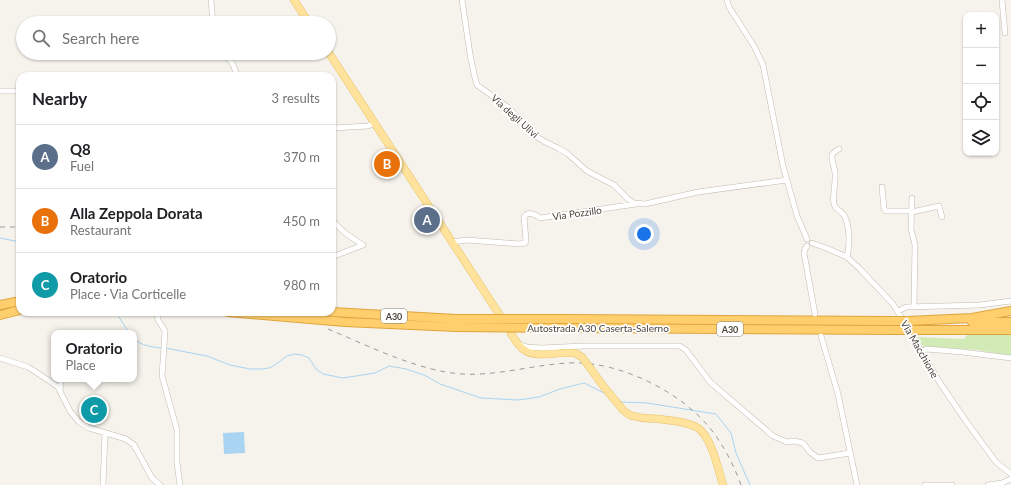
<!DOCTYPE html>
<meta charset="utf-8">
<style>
:root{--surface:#fff;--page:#f2f2f2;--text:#202124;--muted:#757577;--line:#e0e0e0;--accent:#fc3f1d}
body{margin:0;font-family:Lato,sans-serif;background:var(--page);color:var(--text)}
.controls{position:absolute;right:12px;top:12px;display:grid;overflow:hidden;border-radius:8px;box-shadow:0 1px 3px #0004}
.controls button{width:36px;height:36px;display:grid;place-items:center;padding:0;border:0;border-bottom:1px solid var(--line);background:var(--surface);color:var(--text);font:20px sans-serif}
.you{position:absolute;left:644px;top:234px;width:14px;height:14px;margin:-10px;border:3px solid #fff;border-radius:50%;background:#1a73e8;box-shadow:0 0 0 6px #1a73e833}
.badge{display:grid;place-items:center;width:26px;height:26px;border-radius:50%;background:var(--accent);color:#fff;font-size:13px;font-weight:700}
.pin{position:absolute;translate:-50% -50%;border:2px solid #fff;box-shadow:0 1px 4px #0006}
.popup{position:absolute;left:51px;top:330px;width:86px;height:52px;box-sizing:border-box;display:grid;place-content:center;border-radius:8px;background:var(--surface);filter:drop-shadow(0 1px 3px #0005);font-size:13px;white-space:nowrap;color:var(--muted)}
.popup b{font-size:15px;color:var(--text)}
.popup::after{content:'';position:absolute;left:50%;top:100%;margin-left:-8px;border:8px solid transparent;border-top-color:var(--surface)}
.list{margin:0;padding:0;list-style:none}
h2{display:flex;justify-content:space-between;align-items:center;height:52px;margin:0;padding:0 16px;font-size:17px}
h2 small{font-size:13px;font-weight:400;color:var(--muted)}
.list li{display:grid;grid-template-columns:26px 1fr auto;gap:12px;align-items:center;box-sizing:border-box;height:64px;padding:0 16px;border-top:1px solid var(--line)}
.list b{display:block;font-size:15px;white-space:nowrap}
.list p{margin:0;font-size:13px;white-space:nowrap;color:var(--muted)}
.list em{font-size:13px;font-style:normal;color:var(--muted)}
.icon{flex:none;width:22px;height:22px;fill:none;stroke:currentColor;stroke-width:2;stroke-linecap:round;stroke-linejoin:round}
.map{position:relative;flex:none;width:1011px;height:485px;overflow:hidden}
.search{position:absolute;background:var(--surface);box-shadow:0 1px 3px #0004;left:16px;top:16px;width:320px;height:44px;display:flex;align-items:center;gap:10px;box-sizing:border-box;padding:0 14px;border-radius:22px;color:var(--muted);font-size:15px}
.panel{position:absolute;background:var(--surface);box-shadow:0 1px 3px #0004;left:16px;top:72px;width:320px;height:244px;border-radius:12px}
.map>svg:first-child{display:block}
</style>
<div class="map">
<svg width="1011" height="485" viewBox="0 0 1011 485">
<rect width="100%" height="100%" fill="#f6f3ec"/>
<path fill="#d2eab5" d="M968,334h43v22l-33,-6 -55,-4 -7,-9 48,2z"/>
<path fill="#a9d4f2" d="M244,432l1,21 -21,1 -1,-21z"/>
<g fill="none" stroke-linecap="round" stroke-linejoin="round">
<path stroke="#a9d4f2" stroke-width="1" d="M0,238l20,4
M119,317l10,16
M134,339c8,7 18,8 28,9
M165,348l42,8 23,9 20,4h11l8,-1 6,-3 12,-9 7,-2 8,1 7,3 7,11 7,5 20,4 32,-5 14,-7 17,3 18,6 16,9 41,14 37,2 21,-3 21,-8 24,-6 20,10
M620,401l2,1 25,1 69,11 15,19 5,20 14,32"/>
<defs>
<path id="minor" d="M211,0l2,23
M462,0l8,54 4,20 3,11 32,23 25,27 11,7 13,6 10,6 19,17 27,14 14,14 6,4 11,1 53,-12 89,-12
M727,0l2,7 25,39 9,19 20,101 14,50 10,23
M1002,0l3,33
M222,53l9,8 7,15
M0,91h20
M332,128l36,-2 6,-3
M839,149c-3,2 -6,3 -7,6 -1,6 3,13 3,18 1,10 -3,24 -1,31 1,5 7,7 10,11 6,11 6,30 3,42
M882,187l2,22 2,2h26
M912,198l-1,31 4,16 -1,62
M912,212l27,-6 3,11
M332,219c7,11 20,19 31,26
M452,242l15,-2 53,4 5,-1 1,-2 -2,-24c4,-6 11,-3 16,1l96,-14
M812,243l14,5 21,9 12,11 34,36 11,18
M807,246l-2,3 -1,4 11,61
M332,257l31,-12
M898,311l8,-4 74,-2 31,-4
M157,314l1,6 7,11 -3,45 15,54v33l3,22
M908,329l32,54 28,41 28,38 15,12
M821,336l17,58 19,91
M519,344l8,3 14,1 43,-2h96l6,4 24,32 63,54 14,6 7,-1 9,2 7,9 8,6 32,-5
M921,351l6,-2 35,3 49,6
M0,358l28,9 20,13 10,7 12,24 9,11 10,6 37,11 8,6 18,33 8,7
M60,391l1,-12
M103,485l2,-52
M925,485h27
M988,485l14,-2 9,-4"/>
<path id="major" d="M294,0l15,23
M329,53l170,261
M511,334c4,5 7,12 12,15 9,8 27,5 37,4
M628,414c9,5 21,4 31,5 12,2 28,2 39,9 14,10 20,41 25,57"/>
<path id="highway" d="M0,305l20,-4
M228,312l117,10 111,5
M332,312l124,7
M0,315l20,-5
M565,319l326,2
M908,321l64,-3 39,-7
M972,322h39
M563,328l335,2
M918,330h93"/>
</defs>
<use href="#minor" stroke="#c2bbae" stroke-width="6"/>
<use href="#major" stroke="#e6c16a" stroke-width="8"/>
<use href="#highway" stroke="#e0a43c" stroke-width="10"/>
<use href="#minor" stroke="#fff" stroke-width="5"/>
<use href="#major" stroke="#ffe39c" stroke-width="7"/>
<use href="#highway" stroke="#ffcf6e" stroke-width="8"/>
<path stroke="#9a9a9a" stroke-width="1" stroke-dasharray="5 5" stroke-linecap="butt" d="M0,227h20
M328,329c41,17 90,42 134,45 36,2 70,-9 106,-11 50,-3 115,29 145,69 12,16 21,34 28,53"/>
<defs>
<path id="major-bridge" d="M560,353h15l7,4 22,30 19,23 5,4"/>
<path id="highway-bridge" d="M456,319h109
M891,321h17
M456,327l107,1
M898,330h20"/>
</defs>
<use href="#major-bridge" stroke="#e6c16a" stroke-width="8" stroke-linecap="butt"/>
<use href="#highway-bridge" stroke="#e0a43c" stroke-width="10" stroke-linecap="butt"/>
<use href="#major-bridge" stroke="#ffe39c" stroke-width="7"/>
<use href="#highway-bridge" stroke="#ffcf6e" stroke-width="8"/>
</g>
<g text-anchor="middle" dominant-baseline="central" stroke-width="3.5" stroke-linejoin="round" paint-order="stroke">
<g fill="#fff" stroke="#817c74" stroke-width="1">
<rect x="381" y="309" width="26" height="14" rx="3"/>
<rect x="717" y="322" width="26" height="14" rx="3"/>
</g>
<g font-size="9" font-weight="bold" fill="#4b4439">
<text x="394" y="316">A30</text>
<text x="730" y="329">A30</text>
</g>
<g font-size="10" fill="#4b4439" stroke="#fff">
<text transform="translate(515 116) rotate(42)">Via degli Ulivi</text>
<text transform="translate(577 213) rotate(-8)">Via Pozzillo</text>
<text x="598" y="328">Autostrada A30 Caserta-Salerno</text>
<text transform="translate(920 349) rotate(60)">Via Macchione</text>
</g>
</g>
</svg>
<div class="controls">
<button>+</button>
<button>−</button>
<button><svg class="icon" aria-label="locate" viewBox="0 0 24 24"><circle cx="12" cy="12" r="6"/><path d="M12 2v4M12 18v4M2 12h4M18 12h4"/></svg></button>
<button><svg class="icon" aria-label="layers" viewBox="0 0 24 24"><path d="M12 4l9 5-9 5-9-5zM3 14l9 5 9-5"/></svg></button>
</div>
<div class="you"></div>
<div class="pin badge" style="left:427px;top:220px;background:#5c6f8a">A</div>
<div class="pin badge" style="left:387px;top:164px;background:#e8710a">B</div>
<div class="pin badge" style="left:94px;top:410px;background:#0f9aa8">C</div>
<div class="popup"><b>Oratorio</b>Place</div>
<div class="search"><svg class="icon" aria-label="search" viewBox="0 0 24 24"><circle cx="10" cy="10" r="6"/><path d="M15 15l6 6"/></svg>Search here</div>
<section class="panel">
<h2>Nearby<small>3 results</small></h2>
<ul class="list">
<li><span class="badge" style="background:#5c6f8a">A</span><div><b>Q8</b><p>Fuel</p></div><em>370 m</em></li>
<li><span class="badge" style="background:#e8710a">B</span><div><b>Alla Zeppola Dorata</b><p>Restaurant</p></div><em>450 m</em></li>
<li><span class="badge" style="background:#0f9aa8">C</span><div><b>Oratorio</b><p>Place · Via Corticelle</p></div><em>980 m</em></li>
</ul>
</section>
</div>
